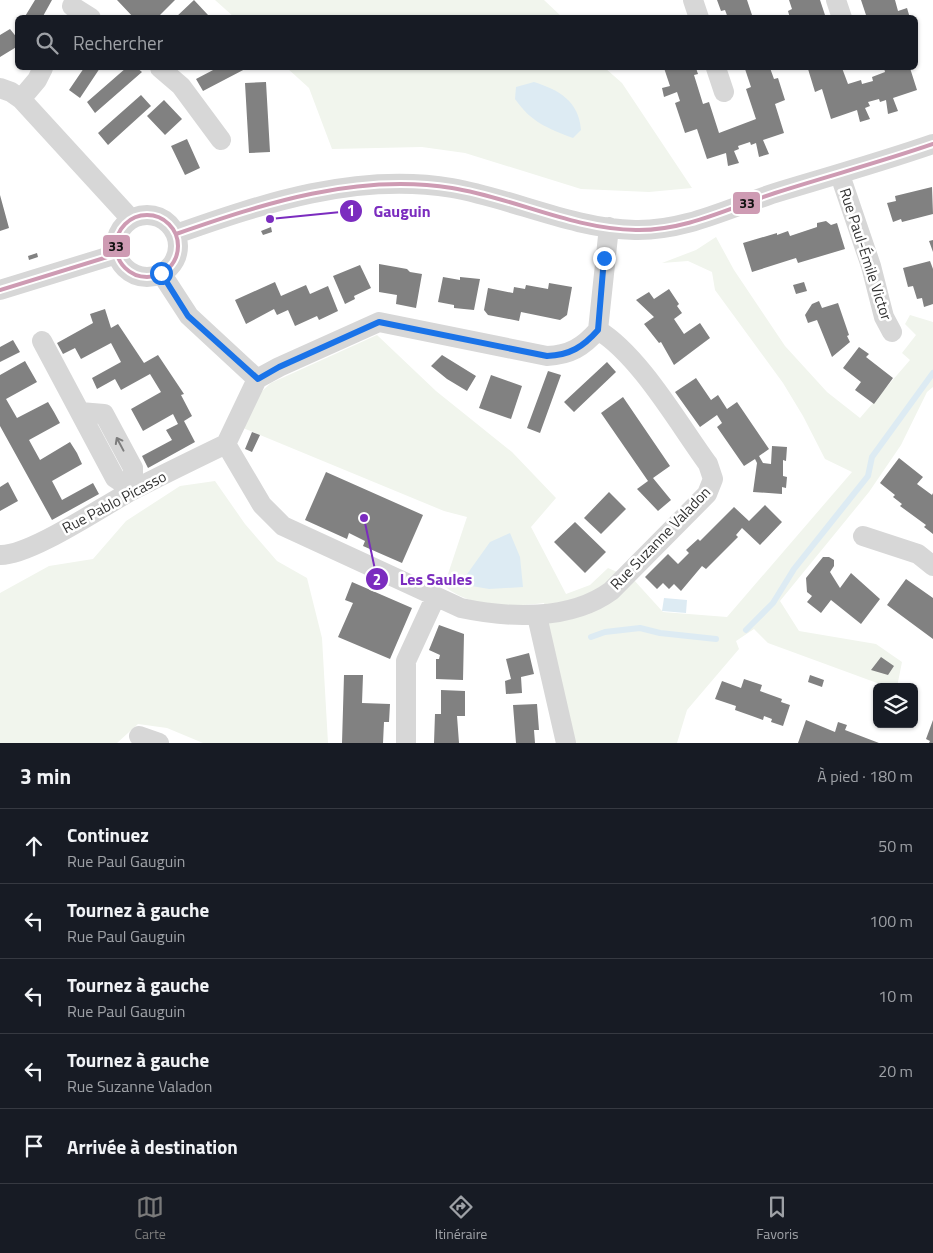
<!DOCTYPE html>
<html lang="fr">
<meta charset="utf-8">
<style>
:root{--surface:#171b24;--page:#242831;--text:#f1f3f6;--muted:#9ea1a6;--line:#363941;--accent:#7a7a7a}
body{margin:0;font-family:"Titillium Web",sans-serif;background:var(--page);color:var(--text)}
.controls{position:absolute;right:15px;bottom:15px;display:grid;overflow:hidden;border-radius:8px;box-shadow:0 1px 4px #0004}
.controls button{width:45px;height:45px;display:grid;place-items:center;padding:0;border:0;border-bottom:1px solid var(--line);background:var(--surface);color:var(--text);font:25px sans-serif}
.stop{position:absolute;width:15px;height:15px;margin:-11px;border:4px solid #1a73e8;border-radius:50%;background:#fff}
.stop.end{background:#1a73e8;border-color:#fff;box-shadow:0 1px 5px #0008}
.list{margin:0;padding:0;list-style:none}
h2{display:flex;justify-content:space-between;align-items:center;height:65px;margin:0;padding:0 20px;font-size:21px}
h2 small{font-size:16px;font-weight:400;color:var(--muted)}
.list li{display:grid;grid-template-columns:32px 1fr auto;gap:15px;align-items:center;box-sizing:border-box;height:75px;padding:0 20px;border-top:1px solid var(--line)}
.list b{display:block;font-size:19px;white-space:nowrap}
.list p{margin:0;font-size:16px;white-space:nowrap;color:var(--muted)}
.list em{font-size:16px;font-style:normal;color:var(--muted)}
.icon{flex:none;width:28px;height:28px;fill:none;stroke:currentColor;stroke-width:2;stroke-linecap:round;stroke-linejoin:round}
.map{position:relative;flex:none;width:933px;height:743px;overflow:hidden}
.search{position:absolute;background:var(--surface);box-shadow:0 1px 4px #0004;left:15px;right:15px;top:15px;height:55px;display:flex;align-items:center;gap:12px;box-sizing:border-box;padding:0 18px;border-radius:8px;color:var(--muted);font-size:19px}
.sheet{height:440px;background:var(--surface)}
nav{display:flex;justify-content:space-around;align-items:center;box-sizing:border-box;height:70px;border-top:1px solid var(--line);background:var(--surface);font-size:14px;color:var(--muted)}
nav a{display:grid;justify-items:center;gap:2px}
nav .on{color:var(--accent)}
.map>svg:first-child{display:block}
</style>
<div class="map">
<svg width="933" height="743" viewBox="0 0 933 743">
<rect width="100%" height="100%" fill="#fff"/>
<path fill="#f1f5ed" d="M215,0h329l18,17h-328z
M287,68h318l17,15 70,105 -43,4 -68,-3 -116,-36 -43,-6 -90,2 -23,-61z
M716,237l18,33 51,76 42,46 33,26 50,-58 -8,-7 14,-18 -11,-11 5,-9 23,7v65l-6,5 -26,53 -32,47 -89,109 19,30 77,13 26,18 -5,25h-9l-120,-44 -14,-14 -18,12 3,8 -52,61 -10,33h-103l-30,-140c-34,4 -71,6 -100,-17l23,-69 -23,-6 -201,-83 18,-36 10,-9 106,-48 59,56 76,61 44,46 -25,29 35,67 24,-9 18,-17 25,11 30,33 64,5 125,-145 -27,-13 -22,-43 -20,-33 -68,-93 -3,-18 -24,-11 -26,2 34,-13z
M215,481l30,43 32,37 30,17 15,60 6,105h-125l-36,-15 -29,-4 -21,19h-117v-150l49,-27 44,-7 33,-38 54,-35z"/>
<path fill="#ddebf3" d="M534,82c25,8 45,19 47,48l-8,8c-26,-10 -42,-16 -58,-39l1,-12z
M510,533l10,24 3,30 -34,2 -29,-5 30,-42z
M664,598l23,2 -1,13 -24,-2z"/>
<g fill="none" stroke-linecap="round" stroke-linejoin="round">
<path stroke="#ddebf3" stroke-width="6" d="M746,630l27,-27 21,-34 74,-93 4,-19 61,-84
M591,637l14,-5 35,-4 20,5 56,6"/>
</g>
<path fill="#818181" d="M35,0h17l-10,18h-18z
M117,0h58l-18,18h-23z
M194,0l14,15 -2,3h-31z
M717,0h30l6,18h-25l-3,-8 -4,1z
M789,0h31l6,18h-36l-2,-7 4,-2z
M861,0h34l3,11 9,-3 3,10h-43z
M10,29l8,10v7l-18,11v-22z
M84,68h16l-20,30 -11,-8z
M126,68h11l5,4 -47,41 -8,-11z
M214,68h33l-44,23 -7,-12 19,-10z
M664,68h32l2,6 -4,1 9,29 6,-2 10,31 37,-14 -10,-30 5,-2 -6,-18 -6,1 -1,-2h32l4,11 4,-1 7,22 -10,4 9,29 -21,7 6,14 -10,3 -3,-14 -5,2 -1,-3 -12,4 1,3 -5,2 5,12 -11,3 -2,-13 -19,6 -10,-30 -12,4 -10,-30 5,-2 -3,-9 -13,5 -2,-9 8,-2z
M813,68h29l6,16 13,-4 1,4 11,-3 -1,-4 13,-5 -1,-4h26l7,22 -24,8 5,13 -10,3 -2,-14 -6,2 -1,-3 -11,3 2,4 -5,2 5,11 -10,3 -3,-12 -26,9 -9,-30 -7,3 -7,-23z
M266,82l4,70 -21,1 -4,-70z
M141,95l10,11 -43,39 -10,-12z
M164,100l18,19 -17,16 -18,-19z
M187,139l13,29 -15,7 -14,-29z
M932,187l1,27 -31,8 -1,-3 -8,3 -6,-19 9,-2 -1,-5z
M0,195l9,33 -9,3z
M826,221l5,4 6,-2 8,26 -47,14 -2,-5 -44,14 -9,-29 34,-10v2l11,-4 2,5 27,-9v-4z
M271,227l1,5 -9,3 -2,-4z
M933,240v12l-4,-11z
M37,253l1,4 -9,3 -1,-4z
M930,261l3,8v35l-9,3 -2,-9 -5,1 -4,-13 -5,1 -5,-19z
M379,264l28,5 3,3 12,2 -6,34 -20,-4 1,-9 -18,-3z
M360,265l11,23 -17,8 1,3 -10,5 -12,-28z
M443,277l17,3v-3l20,2 -6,31 -20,-2v-3l-16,-3z
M275,282l6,14 25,-11 4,9 18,-8 10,25 -19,9 -2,-4 -22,10 -7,-16 -11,5 -3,-6 -28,15 -11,-24z
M804,282l3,9 -11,3 -3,-9z
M549,283l23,4 -5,28 -7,5 -39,-8 -2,9 -31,-6 -4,-5 4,-22 25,5 1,-6 11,2 1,-4 22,4z
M669,289l10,15 -2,2 5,7 -8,6 10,15 16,-11 10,15 -36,27 -13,-23 -2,1 -15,-19 10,-7 -18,-17 13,-8 5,7z
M819,301l3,7 16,-5 11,32 -2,1 3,6 -18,15 -15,-37 -9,3 -3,-8 7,-11z
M105,309l6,19 7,-4 26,39 14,-8 26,39 -3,1 11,21 -8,5 11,21 -47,26 -6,-12 30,-16 -6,-10 12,-6 -5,-10 -30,17 -12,-22 30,-17 -11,-18 -29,16 -6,-11 -18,10 -5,-11 29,-16 -10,-19 -30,16 -6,-11 -12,6 -6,-11 36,-20 -3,-9z
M13,340l7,12 -20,10v-15z
M859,347l10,7 -3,3 27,21 -19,26 -19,-14 6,-8 -18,-14z
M442,355l34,21 -9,15 -20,-12 -16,-13z
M25,361l12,21 -31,17 11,19 31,-16 6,10 6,11 -31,17 11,20 30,-18 7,11 5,11 -30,17 10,19 31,-17 6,11 -47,26 -52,-94v-51z
M607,362l9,10 -42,40 -10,-10z
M548,371l13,4 -21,58 -13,-5z
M491,375l31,11 -11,33 -32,-11z
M696,378l15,22 7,-5 9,14 10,-7 32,47 -10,7 4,7 8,1 1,-18 15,1 -1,14 -3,-1v16l4,1 -1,11 -4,-1v7l-29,-2 4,-29 -2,-4 -11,7 -27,-39 5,-4 -5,-8 -17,12 -25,-35z
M623,397l47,69 -17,12 18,22 -13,11 -21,-22 11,-8 -47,-68z
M252,432l8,3 -8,17 -7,-3z
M899,458l24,19 -6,7 15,11 1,-2v41l-9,-7 2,-2 -26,-19 2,-2 -9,-7 2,-2 -15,-12z
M326,472l97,43 -21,48 -39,-17 2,-5 -16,-8 -2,6 -42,-19z
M8,482l10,19 -18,10v-24z
M609,492l17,17 -25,25 -17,-16z
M765,505l17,17 -22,23 -18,-17 -6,7 2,2 -32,32 -4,-3 -21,25 -7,-7 -5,5 -6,-6 -6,6 -12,-12 23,-23 10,10 11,-11 -3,-3 12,-11 2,2 34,-34 15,14z
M575,522l31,30 -21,21 -31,-31z
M823,557h6l5,3v6l-4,6 10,16 11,-15 29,26 -19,25 -30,-24 -10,13 -14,-11 5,-6 -5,-4 -1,-14z
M906,579l27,19v41l-46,-34z
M352,582l60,26 -22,51 -52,-22 15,-34 -8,-3z
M439,625l25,9 -1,46 -27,-1v-20h3l1,-4 -11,-5z
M529,653l5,21 -13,3 1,16 -16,1 -1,-13 6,-2 -5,-20z
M881,657l13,9 -6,9 -17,-5z
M344,675h19l-1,28 28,1 -1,18h-5l-1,21h-41z
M810,675l14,5 -2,7 -14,-5z
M744,679l18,6 -2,6 22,8 -1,3 9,3 -7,21 -12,-4 1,-3 -8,-3 -1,4 -11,-4 -17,-6 1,-4 -21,-7 7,-18 19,7z
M441,690l24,1v25h-8l2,27h-25l1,-29h6z
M537,704l2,26h-5l1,13h-19l-3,-38z
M806,720l29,12 3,-10 9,3 -2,5 34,13h-81z
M933,720v23h-4l1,-2 -4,-2z"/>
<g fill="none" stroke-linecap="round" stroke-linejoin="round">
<path stroke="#d7d7d7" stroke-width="20" d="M693,0l6,18
M836,0l6,18
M72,6l19,12
M160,68l21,18 40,54
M716,68l8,24
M0,88l11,4 10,7 110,120
M21,99l16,-19 6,-12
M840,175l31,91 13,51 8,15
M116 246a31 31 0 1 1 62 0a31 31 0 1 1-62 0Z
M176,234c88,-31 181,-62 276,-46 62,11 119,40 183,42 50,1 94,-22 140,-37 53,-16 106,-31 158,-49
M161,273l28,43 68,63 22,-12 100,-45 168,34c23,-1 36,-9 51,-26
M0,290l117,-36
M42,341l73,137 18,12
M257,379l-31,65 36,61 21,21 178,82c47,10 109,13 150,-17l96,-97 6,-15 -5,-15c-30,-41 -68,-108 -110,-134l11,-103
M80,412l24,2 29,54v22
M863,536l55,18 15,12
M0,555c30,1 103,-49 133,-65 31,-16 62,-31 93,-46
M537,616l29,127
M139,736l20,7
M406,743v-82l29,-63"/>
<defs>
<path id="bus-1" d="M116 246a31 31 0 1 1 62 0a31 31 0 1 1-62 0Z
M176,234c89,-31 181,-61 276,-46 62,10 120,41 184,42 49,1 93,-22 139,-37 53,-17 106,-31 158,-49
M0,290l117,-36"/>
</defs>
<use href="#bus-1" stroke="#fff" stroke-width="8"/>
<use href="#bus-1" stroke="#ce9bb3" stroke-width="4"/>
</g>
<defs><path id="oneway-shaft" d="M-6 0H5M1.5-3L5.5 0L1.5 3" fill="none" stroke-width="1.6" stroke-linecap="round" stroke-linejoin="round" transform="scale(1.25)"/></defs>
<use stroke="#7d7d7d" href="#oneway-shaft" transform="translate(120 444) rotate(-118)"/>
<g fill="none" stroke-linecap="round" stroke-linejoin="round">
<path stroke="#1a73e8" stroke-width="6" d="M161,273l27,43 70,63 21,-12 100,-45 168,34c23,-1 36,-9 51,-26l6,-72"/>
</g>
<g text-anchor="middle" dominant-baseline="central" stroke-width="5" stroke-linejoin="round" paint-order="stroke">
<g font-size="15" fill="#333" stroke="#fff">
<text transform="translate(866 254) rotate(72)">Rue Paul-Émile Victor</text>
<text transform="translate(114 502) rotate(-28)">Rue Pablo Picasso</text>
<text transform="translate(660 538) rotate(-46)">Rue Suzanne Valadon</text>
</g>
</g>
<path fill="none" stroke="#7b2cbf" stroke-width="2" d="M270 219L351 211M364 518L377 579"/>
<g fill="#7b2cbf" stroke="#fff" stroke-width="2">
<circle cx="270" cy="219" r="5"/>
<circle cx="364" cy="518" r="5"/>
<circle cx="351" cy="211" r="12"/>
<circle cx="377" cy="579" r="12"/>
</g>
<g font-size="15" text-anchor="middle" font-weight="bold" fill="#fff">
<text x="351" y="216">1</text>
<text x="377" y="585">2</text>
</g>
<g font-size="16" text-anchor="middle" font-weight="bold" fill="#7b2cbf" stroke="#fff" stroke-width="5" stroke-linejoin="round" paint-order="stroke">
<text x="402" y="217">Gauguin</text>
<text x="436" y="585">Les Saules</text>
</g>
<g stroke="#fff" stroke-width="2">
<rect x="732" y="191" width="29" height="24" rx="5" fill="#ce9bb3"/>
<rect x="102" y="234" width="29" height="24" rx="5" fill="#ce9bb3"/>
</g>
<g font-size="14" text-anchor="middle" font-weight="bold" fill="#111">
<text x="747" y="208">33</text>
<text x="116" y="251">33</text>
</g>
</svg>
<div class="controls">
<button><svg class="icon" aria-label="layers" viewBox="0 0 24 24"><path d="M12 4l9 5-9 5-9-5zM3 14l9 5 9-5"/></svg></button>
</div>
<div class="stop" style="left:161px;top:273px"></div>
<div class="stop end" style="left:604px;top:258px"></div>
<div class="search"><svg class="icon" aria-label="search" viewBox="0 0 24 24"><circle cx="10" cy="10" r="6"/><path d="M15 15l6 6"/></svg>Rechercher</div>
</div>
<section class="sheet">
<h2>3 min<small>À pied · 180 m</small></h2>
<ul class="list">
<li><svg class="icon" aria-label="ahead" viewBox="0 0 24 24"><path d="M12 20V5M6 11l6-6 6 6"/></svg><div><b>Continuez</b><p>Rue Paul Gauguin</p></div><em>50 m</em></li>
<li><svg class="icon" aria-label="left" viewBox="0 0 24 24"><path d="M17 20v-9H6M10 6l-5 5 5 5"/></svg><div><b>Tournez à gauche</b><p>Rue Paul Gauguin</p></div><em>100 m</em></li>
<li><svg class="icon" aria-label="left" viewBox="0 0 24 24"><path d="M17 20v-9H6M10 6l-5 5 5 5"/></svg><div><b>Tournez à gauche</b><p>Rue Paul Gauguin</p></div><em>10 m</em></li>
<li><svg class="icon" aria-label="left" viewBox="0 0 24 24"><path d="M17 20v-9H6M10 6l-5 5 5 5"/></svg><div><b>Tournez à gauche</b><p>Rue Suzanne Valadon</p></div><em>20 m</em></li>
<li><svg class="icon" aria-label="arrive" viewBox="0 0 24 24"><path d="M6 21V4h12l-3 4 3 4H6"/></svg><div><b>Arrivée à destination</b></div></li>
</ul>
</section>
<nav>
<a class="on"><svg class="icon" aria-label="map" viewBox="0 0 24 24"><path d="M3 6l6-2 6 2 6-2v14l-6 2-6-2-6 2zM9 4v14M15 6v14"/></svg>Carte</a>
<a><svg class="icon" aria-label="directions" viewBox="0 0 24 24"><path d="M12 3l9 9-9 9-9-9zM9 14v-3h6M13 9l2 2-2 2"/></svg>Itinéraire</a>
<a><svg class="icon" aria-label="saved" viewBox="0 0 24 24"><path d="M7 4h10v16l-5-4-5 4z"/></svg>Favoris</a>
</nav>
